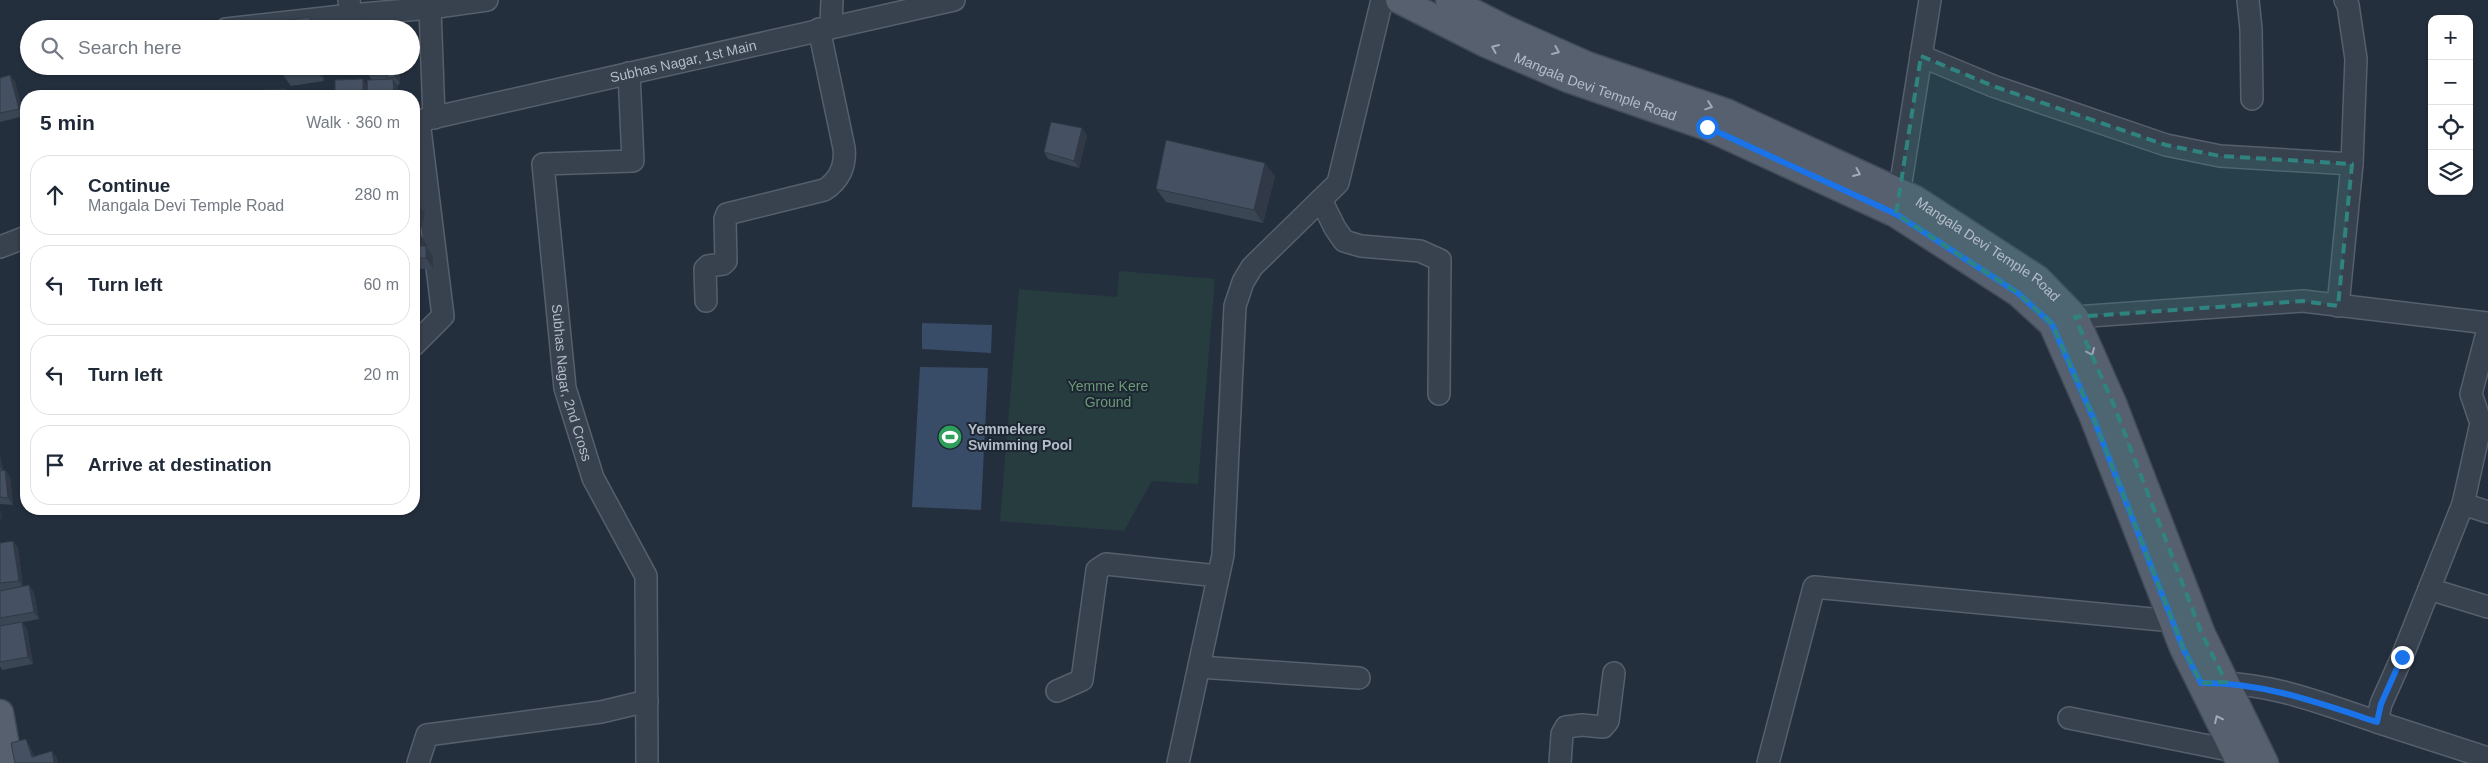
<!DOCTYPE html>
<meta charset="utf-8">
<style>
:root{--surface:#fff;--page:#f2f2f3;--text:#1f2937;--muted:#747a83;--line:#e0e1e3}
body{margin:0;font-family:Arial,sans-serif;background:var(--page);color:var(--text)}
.controls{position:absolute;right:15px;top:15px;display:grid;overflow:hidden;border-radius:10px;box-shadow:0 1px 4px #0004}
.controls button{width:45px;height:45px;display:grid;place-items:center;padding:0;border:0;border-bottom:1px solid var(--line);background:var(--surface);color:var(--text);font:25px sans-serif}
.stop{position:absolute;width:15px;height:15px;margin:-11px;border:4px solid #1a73e8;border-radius:50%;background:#fff}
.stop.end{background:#1a73e8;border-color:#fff;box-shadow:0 1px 5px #0008}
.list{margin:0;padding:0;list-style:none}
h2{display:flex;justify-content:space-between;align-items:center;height:65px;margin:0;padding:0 20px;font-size:21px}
h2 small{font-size:16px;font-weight:400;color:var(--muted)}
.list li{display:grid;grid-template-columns:32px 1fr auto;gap:15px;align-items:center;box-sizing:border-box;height:80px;margin:0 10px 10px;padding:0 10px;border:1px solid var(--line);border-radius:20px}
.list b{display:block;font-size:19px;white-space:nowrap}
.list p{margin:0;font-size:16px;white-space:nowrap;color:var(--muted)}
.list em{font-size:16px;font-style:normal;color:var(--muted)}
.icon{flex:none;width:28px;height:28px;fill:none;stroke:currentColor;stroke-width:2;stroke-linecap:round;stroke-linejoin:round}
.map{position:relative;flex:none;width:2488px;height:763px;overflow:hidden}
.search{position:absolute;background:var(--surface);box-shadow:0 1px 4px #0004;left:20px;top:20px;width:400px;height:55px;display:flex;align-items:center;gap:12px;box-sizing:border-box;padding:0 18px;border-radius:28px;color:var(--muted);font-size:19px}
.panel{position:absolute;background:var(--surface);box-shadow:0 1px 4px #0004;left:20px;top:90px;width:400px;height:425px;border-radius:20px}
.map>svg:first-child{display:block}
</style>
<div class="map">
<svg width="2488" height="763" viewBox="0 0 2488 763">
<rect width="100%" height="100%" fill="#242f3e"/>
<path fill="#263c3f" d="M1119,271l96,8 -17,205 -46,-3 -28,50 -124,-10 19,-232 98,8z"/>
<path fill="#394c67" d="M922,323l70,2 -1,28 -69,-4z
M920,367l68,1 -7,142 -69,-3z"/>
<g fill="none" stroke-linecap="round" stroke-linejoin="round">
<defs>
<g id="minor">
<path d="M349,0l2,15 79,-7 4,110"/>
<path d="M2248,0l3,29 1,70"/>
<path d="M430,8l57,-8"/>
<path d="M831,26l1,-26"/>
<path d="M226,29l125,-14"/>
<path d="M1921,56l72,30 173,59 54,11 132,8"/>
<path id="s1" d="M629,73l4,88 -90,3 22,224 28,90 53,98 1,187"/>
<path id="s2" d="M414,122l540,-122"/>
<path d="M1321,200l14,28 9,13 17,5 59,5 20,9 -1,134"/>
<path d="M1897,207l33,-207"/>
<path d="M0,247l26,-10"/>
<path d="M706,301l-1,-32 3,-3 15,-2 3,-3 -1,-42 2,-5 97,-24c15,-9 22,-24 20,-42l-25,-119"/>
<path d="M2338,306l14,-142 4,-105 -8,-54 -3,-5"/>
<path d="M2061,321l14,-4 228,-16 185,22"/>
<path d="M2488,329l-17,65 10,29 -18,81 -61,153 -21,47 -4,18 111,36"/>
<path d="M414,345l29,-29 -24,-195"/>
<path d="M2463,504l25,8"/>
<path d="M2429,589l59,18"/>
<path d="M1199,667l160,11"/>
<path d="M2213,683c56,-1 111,21 164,39"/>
<path d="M1057,691l25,-11 15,-110 9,-6 112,12"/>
<path d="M2069,718l165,33"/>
<path d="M418,763l9,-28 174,-23 46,-11"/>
<path d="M1178,763l45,-208 12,-249 8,-24 9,-15 86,-84 44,-183"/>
<path d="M1560,763l2,-29 4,-7 16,-2 21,2 5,-6 6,-48"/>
<path d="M1768,763l46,-176 359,34"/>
</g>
<g id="major">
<path id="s3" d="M1399,0l87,44 82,35 139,48 189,87 122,79 34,31 41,93 90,231 57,115"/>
<path id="s4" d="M1449,0l57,29 81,36 139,47 189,87 123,80 37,38 38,86 89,231 63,129"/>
<path d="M0,713l9,50"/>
</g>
</defs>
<use href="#minor" stroke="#565f6c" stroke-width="24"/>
<use href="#major" stroke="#414a57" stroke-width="29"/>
<use href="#minor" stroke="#38414e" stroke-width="21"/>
<use href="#major" stroke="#56606e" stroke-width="26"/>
</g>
<path fill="#3b4654" d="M282,66h40l2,15 -33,5 -8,-11z
M399,70l1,14 -3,1 1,1 -30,10h-33l28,-17 4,7 5,-6 -4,-6z
M10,75l5,7 9,34 -24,6v-44z
M1087,135l-8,33 -31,-9 -4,-7z
M1275,176l-12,47 -97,-21 -10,-13z
M414,199l11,14 -5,21 7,11v3l6,8v13h-14v16h-5z
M0,456l3,15 2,-1 5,7 3,28 -13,-1z
M13,541l5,7 5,39 6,-2 5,8 5,26 -32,6 15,-3 5,7 6,35 -31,6 -2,-4v-123z"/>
<path fill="#303945" d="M310,17l7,11v1h-6z
M316,66h6l2,15 -7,-10z
M395,66h2l2,4 1,14 -5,-7z
M10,75l5,7 9,34 -5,-7z
M363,79l5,7v10h-3l-2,-2z
M393,79l5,7v10h-4z
M1082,128l5,7 -8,33 -5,-7z
M1265,163l10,13 -12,47 -9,-13z
M418,203l7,10 -5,19v13l-6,-10v-16z
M420,234l7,11v3l6,8v13l-7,-11 -6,-12z
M414,261l5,8v16l-5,-8z
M0,456l4,16 -4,-5z
M5,470l5,7 3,28 -5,-7z
M0,508l2,13 -2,-3z
M13,541l5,7 5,40 -4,-7z
M29,585l5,8 5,26 -5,-7z
M22,622l5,7 6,35 -5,-7z
M26,739l4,7 7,17 -5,-6z
M52,751l5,7 1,5h-4z"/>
<path fill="#455162" stroke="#303945" d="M310,17l1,12h-34l-1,-7z
M282,66h34l1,5 -34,4z
M367,66h28v11l-8,1v-5l-19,1z
M10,75l9,34 -19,4v-35z
M363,79v15l-13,1v1h-15v-16z
M393,79l1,17h-26l-1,-16z
M285,89l1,3 12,-1v5h-34v-6z
M1051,122l31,6 -8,33 -30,-9z
M1166,140l99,23 -11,47 -98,-21z
M414,199l4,4 -4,16z
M414,234h6v12h6v12h-12z
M5,470l3,28 -8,-1v-26z
M13,541l6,40 -19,2v-40z
M29,585l5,27 -34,6v-27z
M22,622l6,35 -28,5v-36z
M26,739l6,18 20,-6 2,12h-39l-4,-20z"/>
<defs><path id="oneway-chevron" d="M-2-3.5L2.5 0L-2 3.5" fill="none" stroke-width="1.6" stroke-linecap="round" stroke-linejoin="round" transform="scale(1.25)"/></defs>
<g stroke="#a1aab7">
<use href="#oneway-chevron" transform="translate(1495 48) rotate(-157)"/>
<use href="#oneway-chevron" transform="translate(1556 51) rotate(23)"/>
<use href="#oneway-chevron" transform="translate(1709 106) rotate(19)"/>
<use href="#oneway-chevron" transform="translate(1857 173) rotate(24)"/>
<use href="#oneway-chevron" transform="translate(2091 352) rotate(66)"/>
<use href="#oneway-chevron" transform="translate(2218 719) rotate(-116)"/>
</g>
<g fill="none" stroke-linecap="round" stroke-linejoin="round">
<path stroke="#1a73e8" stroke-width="6" d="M1707,127l189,87 122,79 34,31 41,93 90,231 18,35c61,-1 118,20 176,39l4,-18 21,-47"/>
</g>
<path fill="#308480" fill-opacity="0.2" stroke="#308480" stroke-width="4" stroke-dasharray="10 6" stroke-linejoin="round" d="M1921,56l72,30 173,59 54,11 132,8 -14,142 -35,-5 -228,16 38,86 89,231 24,48 -25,1 -18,-35 -90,-231 -41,-93 -34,-31 -122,-79z"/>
<defs>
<symbol id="stadium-disc" viewBox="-11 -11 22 22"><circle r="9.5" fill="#2e9e5b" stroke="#1d2633"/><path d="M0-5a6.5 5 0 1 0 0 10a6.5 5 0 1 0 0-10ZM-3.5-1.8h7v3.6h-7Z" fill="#fff"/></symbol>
</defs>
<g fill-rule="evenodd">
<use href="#stadium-disc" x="936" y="423" width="28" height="28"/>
</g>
<g text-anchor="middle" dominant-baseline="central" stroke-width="4" stroke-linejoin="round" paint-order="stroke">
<g font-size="14" fill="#b4bcc9" stroke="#1d2633">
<text stroke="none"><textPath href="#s2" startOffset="276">Subhas Nagar, 1st Main</textPath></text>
<text stroke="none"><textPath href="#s3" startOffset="215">Mangala Devi Temple Road</textPath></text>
<text stroke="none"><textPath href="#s4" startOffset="596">Mangala Devi Temple Road</textPath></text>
<text stroke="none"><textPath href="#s1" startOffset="399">Subhas Nagar, 2nd Cross</textPath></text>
</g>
<g font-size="14" fill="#6b9a76" stroke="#1d2633">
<text x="1108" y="386">Yemme Kere<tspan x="1108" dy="16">Ground</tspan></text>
</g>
<g font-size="14" font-weight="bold" fill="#b4bcc9" stroke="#1d2633" text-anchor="start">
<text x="968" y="429">Yemmekere<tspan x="968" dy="16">Swimming Pool</tspan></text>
</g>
</g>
</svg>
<div class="controls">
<button>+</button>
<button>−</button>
<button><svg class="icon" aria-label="locate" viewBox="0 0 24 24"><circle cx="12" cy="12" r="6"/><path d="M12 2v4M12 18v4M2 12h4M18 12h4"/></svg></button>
<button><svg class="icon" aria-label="layers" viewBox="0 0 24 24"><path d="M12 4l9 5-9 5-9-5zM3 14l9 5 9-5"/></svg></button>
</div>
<div class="stop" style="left:1707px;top:127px"></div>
<div class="stop end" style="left:2402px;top:657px"></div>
<div class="search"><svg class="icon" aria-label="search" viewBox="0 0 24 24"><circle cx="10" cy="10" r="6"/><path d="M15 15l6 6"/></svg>Search here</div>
<section class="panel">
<h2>5 min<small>Walk · 360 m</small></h2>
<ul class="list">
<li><svg class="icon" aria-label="ahead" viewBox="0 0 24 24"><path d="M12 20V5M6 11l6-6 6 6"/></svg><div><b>Continue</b><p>Mangala Devi Temple Road</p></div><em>280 m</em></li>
<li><svg class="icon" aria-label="left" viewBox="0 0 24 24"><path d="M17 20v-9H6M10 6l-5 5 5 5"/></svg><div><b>Turn left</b></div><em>60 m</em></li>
<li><svg class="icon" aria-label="left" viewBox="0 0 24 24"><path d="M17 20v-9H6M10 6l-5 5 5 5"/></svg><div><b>Turn left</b></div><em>20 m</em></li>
<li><svg class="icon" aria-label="arrive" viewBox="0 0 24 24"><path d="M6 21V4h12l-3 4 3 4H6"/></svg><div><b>Arrive at destination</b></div></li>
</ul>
</section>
</div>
